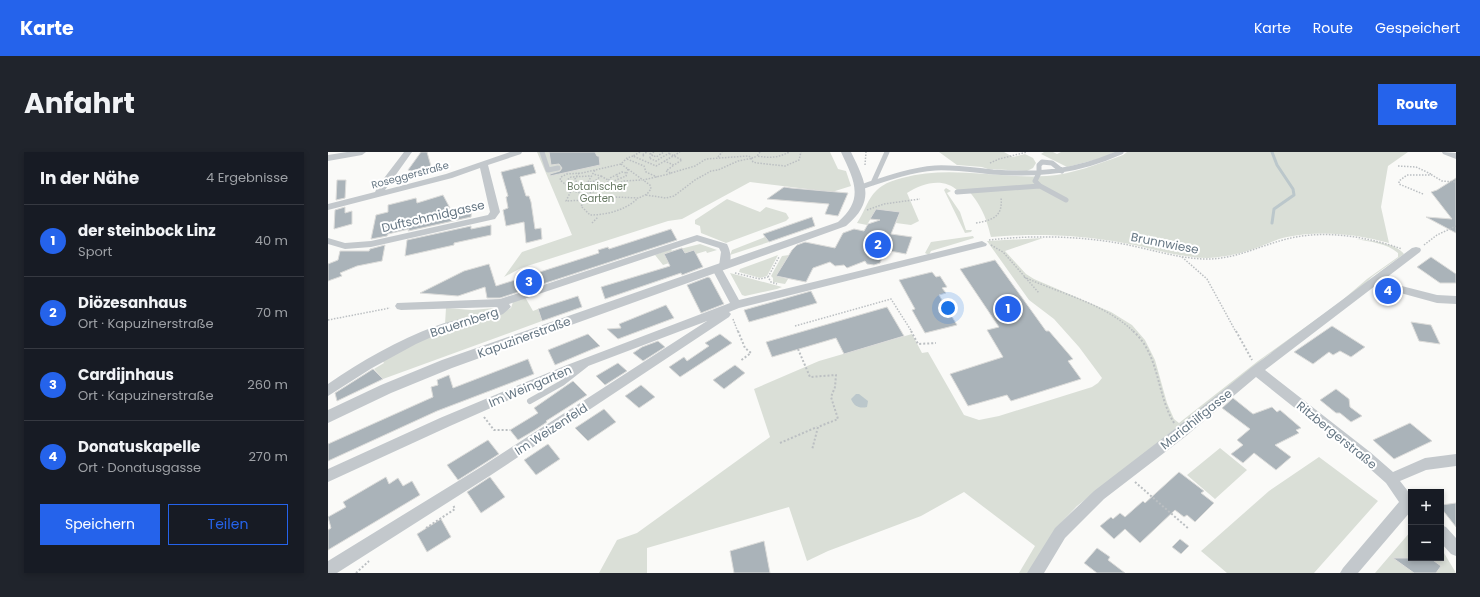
<!DOCTYPE html>
<html lang="de">
<meta charset="utf-8">
<style>
:root{--surface:#171b24;--page:#20242c;--text:#f1f3f6;--muted:#9ea1a6;--line:#363941;--accent:#2563eb}
body{margin:0;font-family:Poppins,sans-serif;background:var(--page);color:var(--text)}
.controls{position:absolute;right:12px;bottom:12px;display:grid;overflow:hidden;border-radius:0px;box-shadow:0 2px 6px #0003}
.controls button{width:36px;height:36px;display:grid;place-items:center;padding:0;border:0;border-bottom:1px solid var(--line);background:var(--surface);color:var(--text);font:20px sans-serif}
.you{position:absolute;left:620px;top:156px;width:14px;height:14px;margin:-10px;border:3px solid #fff;border-radius:50%;background:#1a73e8;box-shadow:0 0 0 6px #1a73e833}
.badge{display:grid;place-items:center;width:26px;height:26px;border-radius:50%;background:var(--accent);color:#fff;font-size:13px;font-weight:700}
.pin{position:absolute;translate:-50% -50%;border:2px solid #fff;box-shadow:0 1px 4px #0006}
.list{margin:0;padding:0;list-style:none}
h2{display:flex;justify-content:space-between;align-items:center;height:52px;margin:0;padding:0 16px;font-size:17px}
h2 small{font-size:13px;font-weight:400;color:var(--muted)}
.list li{display:grid;grid-template-columns:26px 1fr auto;gap:12px;align-items:center;box-sizing:border-box;height:72px;padding:0 16px;border-top:1px solid var(--line)}
.list b{display:block;font-size:15px;white-space:nowrap}
.list p{margin:0;font-size:13px;white-space:nowrap;color:var(--muted)}
.list em{font-size:13px;font-style:normal;color:var(--muted)}
.actions{display:flex;gap:8px;padding:12px 16px}
.actions a{flex:1;padding:9px 0;border:1px solid var(--accent);border-radius:0px;text-align:center;font-size:14px;color:var(--accent)}
.actions .main{background:var(--accent);color:#fff}
.map{position:relative;flex:none;width:1128px;height:421px;overflow:hidden;border-radius:0px}
header{display:flex;align-items:center;gap:24px;box-sizing:border-box;height:56px;padding:0 20px;background:var(--accent);color:#fff}
header strong{font-size:19px}
nav{display:flex;gap:22px;margin-inline-start:auto;font-size:14px}
.intro{display:flex;align-items:center;justify-content:space-between;box-sizing:border-box;height:96px;padding:0 24px}
h1{margin:0;font-size:28px}
.button{padding:10px 18px;border-radius:0px;background:var(--accent);color:#fff;font-size:14px;font-weight:700}
main{display:flex;gap:24px;padding:0 24px}
aside{flex:1;background:var(--surface);border-radius:0px;box-shadow:0 2px 6px #0003}
.map>svg:first-child{display:block}
</style>
<header>
<strong>Karte</strong>
<nav><a>Karte</a><a>Route</a><a>Gespeichert</a></nav>
</header>
<div class="intro"><h1>Anfahrt</h1><a class="button">Route</a></div>
<main>
<aside>
<h2>In der Nähe<small>4 Ergebnisse</small></h2>
<ul class="list">
<li><span class="badge">1</span><div><b>der steinbock Linz</b><p>Sport</p></div><em>40 m</em></li>
<li><span class="badge">2</span><div><b>Diözesanhaus</b><p>Ort · Kapuzinerstraße</p></div><em>70 m</em></li>
<li><span class="badge">3</span><div><b>Cardijnhaus</b><p>Ort · Kapuzinerstraße</p></div><em>260 m</em></li>
<li><span class="badge">4</span><div><b>Donatuskapelle</b><p>Ort · Donatusgasse</p></div><em>270 m</em></li>
</ul>
<div class="actions"><a class="main">Speichern</a><a>Teilen</a></div>
</aside>
<div class="map">
<svg width="1128" height="421" viewBox="0 0 1128 421">
<rect width="100%" height="100%" fill="#fafaf8"/>
<path fill="#dadfd7" d="M209,0h293l8,17 8,2 5,15 -19,6 -82,-10 -68,37 -14,2 -147,47 -17,9 18,-25 50,-17z
M611,0h65l9,5 12,-3 8,4 3,5 -3,5 -6,3 -39,-2 -6,-2 -25,-2z
M716,0h9l4,2 4,-2h54l-13,6 -35,9 -26,-13z
M799,0h281l-20,14 -7,41 8,36c-33,-9 -68,-13 -102,-6 -11,2 -21,8 -31,11 -15,6 -32,9 -48,10 -28,0 -56,-10 -84,-15 -44,-8 -89,-10 -133,-6 -5,-21 -10,-32 -24,-48l-9,2c-14,-14 -36,-8 -51,2l12,28 -8,4 -15,-2 4,-11 -24,-3 -9,16 -10,-2c9,-13 11,-28 25,-37 6,-4 13,-6 20,-8 48,-13 96,1 145,-2 26,-2 51,-12 76,-21z
M618,36l5,3 -4,2 13,19 6,18h6l-1,2 -6,1 -21,-43z
M399,47l33,13 6,-5 20,6 3,5 -3,3 -60,22 -25,-10 -1,-7 -5,-2v-4z
M645,84l1,2 -43,13 -2,4 -4,-2 6,-11z
M437,85l4,5 -39,13 2,-5z
M715,86l-38,13 21,23 8,5 77,33 21,13 13,15 10,20 12,43 7,16 5,4 79,-62 81,-58 28,-24 31,-22v-4c-11,-10 -28,-11 -42,-14 13,1 40,4 48,15l-31,22 -23,21 -86,61 -55,47 -99,75 -33,26 -21,22 -26,45h-11l16,-27 -71,-54 -43,24 -93,35 -21,10 -18,-54 -142,41v25h-48l18,-33 20,-7 133,-96 -16,-48 65,-28 93,-27 10,19 6,-1 36,63 15,5 20,-4 93,-29 6,-4 4,-5 -23,-31 -25,-28 -25,-19 -42,-59z
M372,92l17,6 -10,3 -1,-2 -10,3 -2,-4 -27,9 2,4 -6,2 -8,-10 16,-6 1,2z
M450,103l-11,21 -7,2 -21,-6 1,-3z
M461,103l-11,19 2,3 8,2 -3,5 -12,-2v-4l-2,-2 11,-20z
M402,121l52,14 -5,2 -32,7 -3,-1z
M197,145l8,14 5,-2 4,12 -159,58 -9,-10 10,-6 -2,-3 43,-23 74,-23 12,-6 2,-6z
M118,156l26,2 23,-2c-15,9 -33,10 -50,16z
M892,296l27,22 -32,29 -28,-24z
M991,305l59,44 -64,72h-87l-26,-22 68,-60z
M1083,379v27h30v-10l15,25h-81z"/>
<path fill="#bbc7cb" d="M528,242h3l9,7 -1,6c-8,2 -13,-1 -16,-8z"/>
<g fill="none" stroke-linecap="round" stroke-linejoin="round">
<path stroke="#bbc7cb" stroke-width="3" d="M944,0l5,13 16,24 1,6 -20,14 -2,14"/>
</g>
<path fill="#aab3b9" stroke="#dcdcda" d="M93,0h6l6,21 -9,2 -16,-5z
M221,0h46l2,4h2l1,9 -50,11v-2l10,-3 2,-3 -3,-4 -8,1z
M205,12l3,9 -16,4 6,19h3l2,6 4,27 6,-1 1,11 -16,4 -2,-21 -18,4 -3,-16 5,-2 -2,-11 2,-1 -7,-24z
M1128,26v55l-30,-16 26,2 -21,-27 6,-2z
M9,28h9l-1,18 -9,2z
M456,35l7,1 57,5 -10,23 -13,-2 4,-10 -62,-5z
M115,43l8,15 21,-4 -1,11 -63,14 1,-2 -21,5 -1,2 -16,3 5,-24 12,-3v-7l28,-7 1,5z
M17,55v6l7,-2v13l-18,5 1,-19z
M548,57l24,3 -9,22 21,3 -6,17 -16,-3 -6,3 -4,9 -6,2 -7,-1 -2,-3 -18,7 -3,-3 -9,1 -5,-4 -17,6 -7,14 -30,-6 16,-26 5,-5 8,-3 30,6 8,-15 11,-4 10,2 4,-7 12,-4 -10,-1z
M484,65l3,9 -46,16 -6,-8z
M163,73v10l-37,8v2l-49,11 2,-16 64,-14v3z
M343,77l6,11 -177,58h-13l-2,-11 -27,9 -38,-3 44,-22 25,-7 7,22 103,-33 -1,-3 10,-3 1,2z
M57,93l-3,16 -25,5 -17,7 2,3 -14,5v-17l10,-4 2,-9h29l1,-2z
M354,96l3,5 9,-3 9,17 -21,8 -1,-2 -76,26 -4,-12 69,-21 -6,-12z
M1103,105l25,17v9h-16l-23,-16z
M667,108l51,71h3l24,28 -5,2 13,18 -70,22 -4,-6 -39,11 -18,-32 53,-17 -16,-27 12,-3 -39,-58z
M604,120l4,5 4,-1 7,11 -5,1 4,5 -7,2 18,30 -32,8 -13,-23 3,-1 -16,-29z
M380,125l2,1 14,26 -23,9 -14,-28z
M483,139l6,12 -68,19 -5,-12z
M250,144l4,11 -40,14 -4,-12z
M338,153l8,13 -56,21 -11,-10 14,-1 -2,-4z
M559,155l17,29 -60,18 -8,-16 -64,19 -6,-15z
M1083,170l20,3 9,19 -21,-3z
M1004,174l33,21 -14,10 -11,-6 -7,4 -4,-3 -16,12 -19,-12z
M260,182l12,12 -45,19 -7,-15z
M392,182l12,9 -52,34 -11,-10 15,-10 3,4 22,-15 -4,-3z
M330,189l7,6 -22,14 -10,-8 9,-6z
M200,207l6,15 -97,37 -109,50v-17l105,-47 -2,-10 7,-2 -1,-5 12,-5 4,13z
M290,211l9,8 -22,14 -9,-9z
M407,213l10,8 -21,16 -11,-9z
M45,217l10,10 -46,22 -2,-8z
M245,229l14,14 -41,26 1,1 -12,8 -17,10 -8,-10 28,-17 -4,-5z
M313,233l14,12 -16,11 -14,-12z
M1008,237l13,10 1,8 12,9 -11,6 -11,-9h-4l-16,-13z
M905,246l20,16 19,-7 5,5 3,-2 21,18 -5,2 3,3 -24,12 16,12 -15,13 -22,-17 -11,10 -12,-9 12,-9 -6,-5 13,-11 -28,-21z
M276,257l12,13 -28,19 -13,-13z
M1082,271l22,18 -38,18 -21,-19z
M160,288l11,14 -41,26 -11,-15z
M220,292l12,15 -24,16 -12,-15z
M851,320l25,19 -3,2 13,10 -19,19 -8,-7 -3,2 -9,-7 -35,33 -15,-14 -11,10 -14,-13 11,-9 2,2 7,-6 5,4 18,-16 2,2z
M58,325l3,7 9,-6 5,8 9,-5 8,14 -92,55v-20l3,-2 -3,-11 18,-10 -3,-5z
M162,325l15,20 -24,16 -14,-21z
M1128,351v24l-15,-19v-3z
M113,367l10,18 -24,15 -10,-18z
M852,387l9,7 -8,8 -9,-7z
M436,389l6,32h-36l-4,-22z
M769,396l13,9 -2,3 17,13h-28l-13,-10z
M1065,406h37l11,8 -5,7h-22z"/>
<g fill="none" stroke-linecap="round" stroke-linejoin="round">
<path stroke="#bbbfc2" stroke-width="1.5" stroke-dasharray="1.5 1.5" stroke-linecap="butt" d="M312,0l-7,4 23,10 24,-14
M326,0l-4,2 6,3 8,-5
M432,0l-3,4c11,2 22,2 32,-4
M325,3l-4,3 7,3 15,-9
M305,4l-6,2 -6,6 -39,9 -15,1 -6,3 -1,3 14,11 9,3 3,7 -5,5 9,9c17,0 36,-5 48,-17
M316,4l-2,-1 5,-3
M390,5l4,-5
M423,6l2,4 4,1 28,3 14,-6 2,-8
M299,7l17,7 2,6 11,5
M336,9l10,4 8,-5 -14,-7
M662,11l9,-4 28,-7
M293,12l22,16 26,-6 2,-1 -5,-2 8,-6
M537,13l1,-13
M1070,14l18,1 15,7
M251,21l-4,6 2,4 5,1 6,-2c11,8 27,-2 38,-6l2,-7
M343,21l24,-7 11,-7 42,-3 5,2 4,-2
M273,24l7,4
M290,25l-2,-2 6,-3 5,1
M260,30l7,-12
M262,30l5,-1 6,-5 -8,-2
M249,31l-3,2 5,1 4,-2
M279,31l3,-5 6,-3
M239,33v-5l4,-3 19,-1
M244,37l-6,12 20,-1
M1095,42l-24,-10v-3l8,-6h25l10,6 14,1
M256,43l40,-14 18,-1
M318,43l20,3 8,-2 21,-16 16,-9 7,-1 20,-9 15,-3
M258,49l28,-4 25,1 8,-4 4,-5 -1,-4 -7,-5
M539,58l17,-6 36,-5
M264,71l6,-6
M648,71c18,-3 27,-7 25,-26
M661,88c43,-5 87,-4 129,3 29,5 57,15 86,16 29,1 53,-12 79,-19 39,-11 82,-4 119,9
M663,93l12,7 36,41
M1096,93l13,-10 19,-9
M854,105l25,22 29,53
M407,121l25,6 8,-2 3,5 6,2
M440,125l11,-20
M696,125c37,17 80,26 110,55
M405,167l5,13
M0,168l62,-12
M467,174l96,-27 21,33"/>
<path stroke="#bbbfc2" stroke-width="2" stroke-dasharray="2 2" stroke-linecap="butt" d="M410,179l7,17 6,5 -11,8
M583,179l7,13 18,-1
M805,179c27,24 23,62 41,92
M908,179l16,29
M470,197l12,28 26,-2 -1,12 -4,10 7,22 -20,8 -6,23
M156,265l10,13h16
M452,291l37,-16
M807,330l54,47
M98,376l29,-19 -2,-4
M28,421l13,-12"/>
<path stroke="#c3c8cc" stroke-width="5" d="M214,0l6,18 10,-2
M734,19l-10,-8 -10,-1 -3,3v8l-4,8 5,5 26,14
M545,31l14,-31
M533,35c24,-8 48,-17 74,-19 19,-1 39,2 58,4 48,3 83,0 128,-20
M629,40l83,-6"/>
<path stroke="#c3c8cc" stroke-width="6" d="M202,249l32,-18 23,-18"/>
<path fill="#c3c8cc" fill-rule="evenodd" d="M19,0h19l-4,3 -34,6v-6z
M76,0h8l-27,38 61,-16 64,-22h12l-1,2 -33,11 12,47 -5,7 -124,28 -26,2 -17,-5v-6l17,5 26,-2 117,-26 2,-3 -10,-44 -28,10 -124,32v-6l47,-12 3,-6z
M1114,0l14,1v6l-13,-5z
M369,83l30,9c4,8 5,16 1,24l-6,1 17,31 243,-59 5,3 -1,2 -247,62 -10,4 2,2 -2,3 -238,158 -154,98h-9v-12l153,-94 226,-146 -132,50 -125,55 -122,56v-13l112,-51 127,-53 163,-62 -18,-34 1,-2 6,-1 2,-14 -2,-4 -22,-7 -188,63 2,3 -8,7 -7,3 -51,14 -29,13 -44,24 -44,28v-12c33,-23 70,-44 108,-58 20,-8 43,-8 61,-19l-96,3 -4,-1 -2,-3 2,-3 103,-4z
M1088,95l4,1 1,2 -1,2 -38,29 55,14 19,1v8l-19,-1 -62,-17 -110,84 105,82 23,20 32,-14 31,-4v12l-30,4 -26,11 11,14v16l-53,62h-18l3,-5 56,-66 -13,-19 -26,-23 -104,-83 -70,59 -82,63 -39,39 -21,35h-17l28,-45 39,-37 82,-63 76,-61 160,-119z
M1113,373l5,2 10,11v18l-5,-2 -10,-11z"/>
<path fill="#c3c8cc" fill-rule="evenodd" d="M513,0h10c15,31 25,49 -5,74l-394,142 -61,25 -63,30v-13l53,-25 61,-25 396,-138c27,-23 16,-42 3,-70z"/>
</g>
<g text-anchor="middle" dominant-baseline="central" stroke-width="4" stroke-linejoin="round" paint-order="stroke">
<g font-size="10" fill="#657683" stroke="#fff">
<text transform="translate(82 23) rotate(-15)">Roseggerstraße</text>
</g>
<g font-size="10" fill="#687a64" stroke="#fff">
<text x="269" y="34">Botanischer<tspan x="269" dy="12">Garten</tspan></text>
</g>
<g font-size="12" fill="#657683" stroke="#fff">
<text transform="translate(105 64) rotate(-13)">Duftschmidgasse</text>
<text transform="translate(837 91) rotate(11)">Brunnwiese</text>
<text transform="translate(136 170) rotate(-18)">Bauernberg</text>
<text transform="translate(196 185) rotate(-20)">Kapuzinerstraße</text>
<text transform="translate(202 234) rotate(-23)">Im Weingarten</text>
<text transform="translate(868 267) rotate(-39)">Mariahilfgasse</text>
<text transform="translate(223 277) rotate(-33)">Im Weizenfeld</text>
<text transform="translate(1009 283) rotate(39)">Ritzbergerstraße</text>
</g>
</g>
</svg>
<div class="controls">
<button>+</button>
<button>−</button>
</div>
<div class="you"></div>
<div class="pin badge" style="left:680px;top:157px">1</div>
<div class="pin badge" style="left:550px;top:93px">2</div>
<div class="pin badge" style="left:201px;top:130px">3</div>
<div class="pin badge" style="left:1060px;top:139px">4</div>
</div>
</main>
